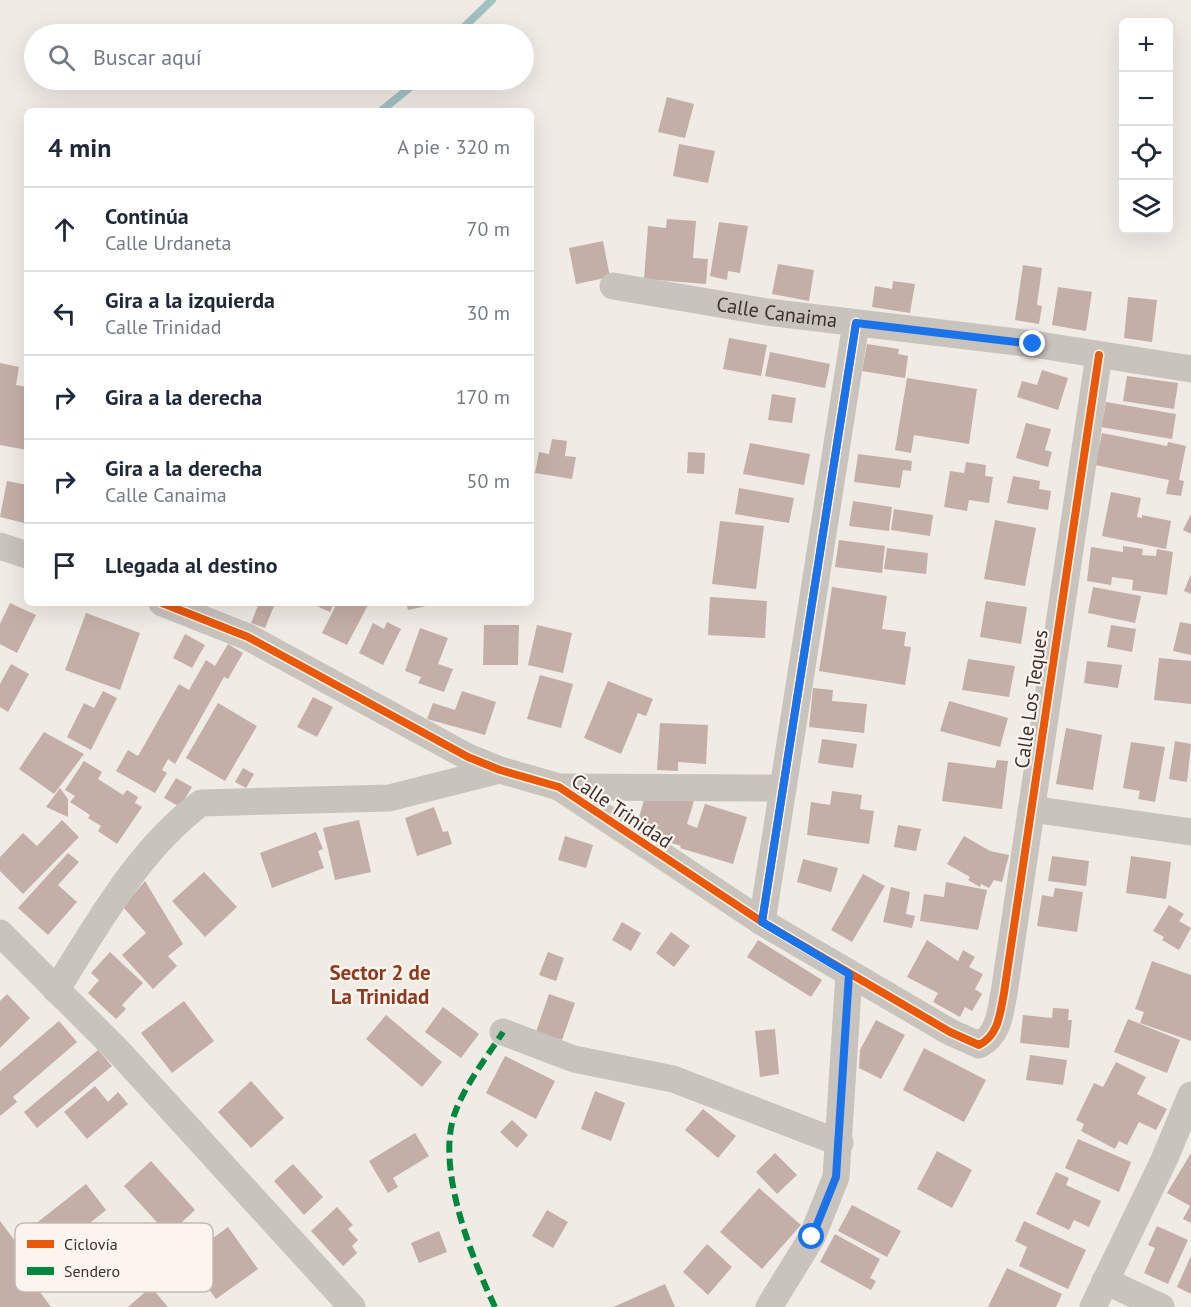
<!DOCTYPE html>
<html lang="es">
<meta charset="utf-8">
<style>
:root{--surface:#fff;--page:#f2f2f3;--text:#1f2937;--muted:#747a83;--line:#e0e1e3}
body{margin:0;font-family:"PT Sans",sans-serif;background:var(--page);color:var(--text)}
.controls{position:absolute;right:18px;top:18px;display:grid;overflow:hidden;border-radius:9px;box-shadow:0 6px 24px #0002}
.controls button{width:54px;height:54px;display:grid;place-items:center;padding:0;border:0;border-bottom:2px solid var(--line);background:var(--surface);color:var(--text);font:30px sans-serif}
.stop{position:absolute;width:18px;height:18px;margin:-14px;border:4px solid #1a73e8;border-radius:50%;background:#fff}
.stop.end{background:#1a73e8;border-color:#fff;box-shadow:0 2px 6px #0008}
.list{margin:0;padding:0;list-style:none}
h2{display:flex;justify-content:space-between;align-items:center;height:78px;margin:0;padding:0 24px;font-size:26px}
h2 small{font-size:20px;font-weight:400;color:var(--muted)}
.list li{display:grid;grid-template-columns:39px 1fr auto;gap:18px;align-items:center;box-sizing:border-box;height:84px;padding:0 24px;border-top:2px solid var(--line)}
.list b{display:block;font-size:22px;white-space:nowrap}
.list p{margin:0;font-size:20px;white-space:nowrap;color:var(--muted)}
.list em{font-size:20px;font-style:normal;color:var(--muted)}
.icon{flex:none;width:33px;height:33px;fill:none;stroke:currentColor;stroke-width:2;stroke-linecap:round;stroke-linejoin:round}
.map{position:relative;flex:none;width:1191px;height:1307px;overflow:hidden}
.search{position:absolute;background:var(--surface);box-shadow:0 6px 24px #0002;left:24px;top:24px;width:510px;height:66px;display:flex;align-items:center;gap:15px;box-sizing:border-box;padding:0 21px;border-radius:33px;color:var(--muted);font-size:22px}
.panel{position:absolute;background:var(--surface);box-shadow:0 6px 24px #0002;left:24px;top:108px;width:510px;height:498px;border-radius:9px}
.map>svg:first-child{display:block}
</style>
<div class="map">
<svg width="1191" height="1307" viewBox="0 0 1191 1307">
<rect width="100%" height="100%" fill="#f0ebe5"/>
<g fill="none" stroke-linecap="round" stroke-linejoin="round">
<path stroke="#a1c2c1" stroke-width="8" d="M457,34l35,-34
M381,111l38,-31"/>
</g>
<path fill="#c3afa7" d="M667,97l27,7 -9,34 -27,-6z
M679,144l36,7 -7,32 -35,-7z
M667,219l29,2 -3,37 15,1 -2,25 -62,-5 4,-53 18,2z
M719,222l29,4 -8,47 -12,-2 -1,9 -17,-4z
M603,241l7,36 -34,7 -7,-36z
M778,264l36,6 -5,31 -37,-7z
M1023,265l19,3 -5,37 5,1 -3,18 -24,-4z
M893,281l22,3 -5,29 -38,-6 3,-21 17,3z
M1058,287l34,5 -6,39 -34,-6z
M1128,297l29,3 -5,42 -28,-4z
M729,338l38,7 -6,31 -38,-7z
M867,344l32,5 -1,5 10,2 -3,22 -43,-7z
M770,352l60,12 -5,24 -60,-12z
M0,363l19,4 -3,18 11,2v63l-27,-5z
M1042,370l26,8 -10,32 -41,-13 5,-16 15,4z
M1127,376l51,7 -4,26 -51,-8z
M907,378l70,11 -8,55 -55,-9 -3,18 -16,-3z
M772,394l24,4 -4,25 -24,-3z
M1106,402l70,12 -4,25 -71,-12z
M1026,423l25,6 -6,21 7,2 -4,15 -32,-9z
M1102,433l65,13 1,-4 18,4 -7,34 5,1 -3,15 -15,-2 3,-14 -74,-15z
M552,439l15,2 -2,15 11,1 -4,22 -37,-6 4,-21 10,2z
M750,443l60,11 -6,31 -61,-11z
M688,452l17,1 -1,21 -17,-1z
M858,454l54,7 -1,10 -8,-1 -3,18 -46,-6z
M966,462l20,3 -1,11 8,1 -4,26 -20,-3 -2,11 -23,-4 6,-36 14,2z
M1013,476l27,5 -1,8 12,2 -3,19 -41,-7z
M7,481l20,4 -3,38 -24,-6z
M739,488l55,10 -5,25 -54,-9z
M1111,492l30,6 -4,19 5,1v-3l29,6 -5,28 -64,-13z
M853,501l39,6 -3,24 -40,-5z
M894,509l39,6 -3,21 -39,-6z
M1191,514v20l-8,-4z
M995,520l41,8 -11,58 -41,-7z
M720,521l44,5 -8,63 -44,-5z
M839,540l46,6 -3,27 -47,-6z
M1123,546l20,3 -1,6 14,1 1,-7 16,3 -6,43 -35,-5 1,-10 -21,-3 -1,8 -24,-4 4,-34 32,5z
M887,548l41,5 -2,21 -42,-5z
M1191,574v20l-7,-3z
M832,587l55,9 -5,33 24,3 -2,14 7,1 -6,38 -86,-14z
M1093,587l48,9 -6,27 -47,-10z
M710,597l57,4 -2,37 -57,-3z
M986,601l41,6 -6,37 -41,-7z
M10,603l26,12 -19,38 -17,-9v-20z
M259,603l15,3 -9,22 -14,-5z
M310,603h24l-4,9z
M337,603h32l-22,42 -25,-12z
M406,603h29v1l-27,6z
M86,613l54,20 -20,57 -55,-20z
M387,622l14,7 -18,36 -24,-12 14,-30 11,6z
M1180,622l11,2v31l-18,-4z
M484,625h35l-1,40h-35z
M537,625l35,8 -9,40 -35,-8z
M1111,625l25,4 -4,23 -25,-5z
M420,628l28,10 -10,26 15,5 -9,23 -26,-9 3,-6 -16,-6z
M185,634l20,11 -13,23 -19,-10z
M228,644l15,9 -15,26 -4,-2 -49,87 -7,-5 -6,11 5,3 -12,20 -39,-22 12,-21 10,6 41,-72 10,6 17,-30 9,6z
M1159,658l32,3v43l-37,-4z
M968,659l47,7 -6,31 -47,-7z
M1087,661l35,4 -4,23 -34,-5z
M11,664l18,10 -21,38 -8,-5v-23z
M540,675l33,9 -12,44 -34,-9z
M608,681l45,18 -7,17 -8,-3 -17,41 -37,-16z
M813,688l20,2 -1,11 35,3 -3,29 -55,-6z
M103,691l14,7 -26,52 -24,-13 17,-34 10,5z
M462,691l34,11 -11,33 -58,-16 6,-16 22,7z
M313,697l20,10 -16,30 -20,-10z
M949,701l59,17 -8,29 -60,-16z
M218,703l39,23 -32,55 -39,-23z
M660,723l48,2 -2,39 -28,-2v9l-21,-1z
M1066,728l36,7 -9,55 -37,-6z
M44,732l40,22 -30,40 -35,-25z
M822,739l35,5 -4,24 -35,-5z
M1175,741l16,3 -4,38 -18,-3z
M1131,742l34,5 -10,55 -17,-3 2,-8 -17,-3z
M997,760l11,1 -6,48 -60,-8 6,-39 47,6z
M84,761l18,11 -4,7 25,16 4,-5 11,7 -3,6 7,4 -25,37 -19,-13 3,-5 -13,-8 2,-3 -20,-13 5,-6 -10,-6z
M243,768l11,6 -8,14 -11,-6z
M176,778l16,9 -12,20 -16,-9z
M60,788l8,11v18l-22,-10z
M832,791l30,4 -2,14 14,2 -5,33 -62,-9 4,-33 19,3z
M644,800l50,1 -7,23 10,4 8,-24 42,13 -14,47 -53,-16 1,-2 -22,-7 -22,-15z
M434,807l9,25 5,-1 4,13 -35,12 -12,-38z
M62,820l17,17 -56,57 -23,-23v-14l23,-24 14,13z
M359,820l12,52 -36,8 -12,-52z
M898,825l23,4 -5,22 -22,-4z
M316,832l7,17 -5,2 6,17 -52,20 -12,-35z
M565,836l28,9 -7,23 -28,-8z
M964,836l26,15 19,4 -7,27 -8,-2 -5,8 -8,-4 -1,3 -12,-7 2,-3 -23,-13z
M68,853l11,9 -21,23 19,17 -29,33 -30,-27z
M1052,856l37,5 -3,25 -38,-5z
M1131,856l40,6 -5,37 -40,-6z
M803,859l35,9 -7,24 -34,-10z
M204,872l33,35 -32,30 -33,-36z
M863,874l22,12 -33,56 -21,-12z
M145,881l38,63 -15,12 9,10 -24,23 -31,-34 24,-22 -23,-26z
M946,882l41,8 -9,40 -58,-9 4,-27 20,3z
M891,887l19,5 -4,22 9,2 -3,12 -29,-6z
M1055,888l28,4 -6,40 -40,-6 5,-31 11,2z
M1169,905l15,9 -5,7 12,7 -12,22 -17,-10 2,-3 -11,-6z
M622,922l19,11 -10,18 -19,-11z
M671,932l19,14 -16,21 -18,-14z
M758,940l64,40 -11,17 -64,-40z
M927,940l31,21 5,-11 12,7 -6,10 14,7 -8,15 7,5 -10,17 -7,-4 -5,10 -27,-15 5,-9 -31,-16z
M110,952l33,31 -21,22 4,4 -10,10 -28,-26 11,-13 -8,-7z
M548,952l16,6 -8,23 -17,-6z
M1152,961l39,14v66l-51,-18 4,-11 -9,-3z
M7,994l23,24 -30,30v-47z
M549,994l26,9 -13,37 -26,-8z
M184,1001l30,40 -42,32 -31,-40z
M443,1007l36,27 -18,24 -36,-26z
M1053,1008l16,1 -1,11h4l-3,28 -49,-5 3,-28 29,3z
M386,1015l56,47 -20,25 -56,-48z
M1128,1019l52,21 -13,33 -53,-21z
M876,1020l29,15 -24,44 -22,-11 1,-18z
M59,1021l18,21 -64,55 4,5 -17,14v-45z
M775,1029l4,45 -19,3 -5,-46z
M924,1048l62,32 -22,42 -61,-32z
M98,1050l14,16 -75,62 -13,-16z
M1030,1055l37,5 -4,25 -37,-5z
M505,1056l50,25 -19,38 -50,-26z
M1116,1062l30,15 -9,17 30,15 -11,21 -17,-8 -12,23 -8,-4 -4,8 -34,-18 3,-7 -8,-4 18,-37 9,4z
M251,1081l33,37 -33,30 -33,-36z
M95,1086l13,16 10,-10 10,12 -41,35 -23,-27z
M595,1091l30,12 -14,38 -30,-12z
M703,1109l33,27 -18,22 -33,-28z
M512,1120l16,15 -11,13 -17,-16z
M415,1133l14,23 -36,22 5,9 -10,6 -19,-32z
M1078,1139l53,23 -12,30 -54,-24z
M937,1151l35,19 -20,38 -35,-19z
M775,1153l22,22 -20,19 -21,-22z
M1191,1153v70l-8,-4 7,-13 -23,-13z
M151,1161l44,49 -13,12 4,6 -13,12 -49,-54z
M293,1164l30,33 -19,18 -30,-34z
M1056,1172l13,6 -3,7 35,16 -12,26 -15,-7 -5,10 -33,-16z
M86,1184l20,26 -51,41 -21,-26z
M759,1188l42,37 -39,44 -42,-37z
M852,1205l49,26 -14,26 -49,-26z
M337,1207l16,18 -5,4 10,11 -6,6 5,7 -14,13 -32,-35z
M547,1210l21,12 -15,26 -21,-12z
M0,1221l37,49 -9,6 23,31h-51z
M1024,1221l62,29 -18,39 -49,-23 8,-19 -12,-6z
M1157,1226l31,14 -20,44 -24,-11 11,-25 -7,-3z
M228,1227l30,42 -42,30 -30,-41z
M439,1231l8,21 -28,11 -8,-20z
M835,1234l45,25 -10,19 6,3 -5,9 -51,-28z
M707,1244l25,23 -24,28 -25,-23z
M1191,1256v38l-14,-7z
M1007,1268l55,26 -6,13h-68z
M665,1284l10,23h-62l14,-6z
M151,1287l17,20h-40z"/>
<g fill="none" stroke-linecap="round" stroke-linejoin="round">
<g stroke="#c9c3be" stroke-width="27">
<path id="s1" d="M613,286l154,26 266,32 158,25"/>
<path d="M0,546l27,9"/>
<path d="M162,603l86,34 220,120 32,13 59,17 203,135 188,110 29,13c20,-10 21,-32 25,-52l95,-638"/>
<path d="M559,787l224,1"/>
<path d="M1031,809l160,23"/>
<path d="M762,922l94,-599"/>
<path d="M0,933l119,119 233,255"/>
<path d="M56,990c41,-65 82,-140 145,-187l188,-5 111,-28"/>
<path d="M503,1032l71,27 99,20 167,64"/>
<path d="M1105,1281l56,26"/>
<path d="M769,1307l43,-70 24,-60 13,-203"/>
<path d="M1093,1307l71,-147 27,-65"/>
</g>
<path stroke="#00873e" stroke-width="6" stroke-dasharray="12 6" stroke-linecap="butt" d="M495,1307c-24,-51 -61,-143 -39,-197 11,-28 31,-53 47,-78"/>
<defs>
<path id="cycleway" d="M162,603l86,34 220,120 32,13 59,17 203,135 188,110 29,13c20,-10 21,-32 25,-52l95,-638
M762,922l94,-599"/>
</defs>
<use href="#cycleway" stroke="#fbf5ee" stroke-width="11"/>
<use href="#cycleway" stroke="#e8590c" stroke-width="8"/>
</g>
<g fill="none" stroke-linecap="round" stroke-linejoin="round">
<path stroke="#1a73e8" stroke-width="8" d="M812,1237l24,-60 13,-203 -87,-52 94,-599 177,21"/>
</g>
<g text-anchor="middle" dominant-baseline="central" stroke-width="4.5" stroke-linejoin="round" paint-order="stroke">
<g font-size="20" fill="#3b302b" stroke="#fbf5ee">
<text stroke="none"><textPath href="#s1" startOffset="166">Calle Canaima</textPath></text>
<text transform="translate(1031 699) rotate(-82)">Calle Los Teques</text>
<text transform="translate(622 811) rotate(34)">Calle Trinidad</text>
</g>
<g font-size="21" font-weight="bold" fill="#8c3b22" stroke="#fbf5ee">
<text x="380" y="972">Sector 2 de<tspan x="380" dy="24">La Trinidad</tspan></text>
</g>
</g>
<rect x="15" y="1223" width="198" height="69" rx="9" fill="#fbf5ee" stroke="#c1bab4" stroke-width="1.5"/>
<rect x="27" y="1240" width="27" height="8" fill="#e8590c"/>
<rect x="27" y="1267" width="27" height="8" fill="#00873e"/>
<g font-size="16" fill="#3b302b">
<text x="64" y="1250">Ciclovía</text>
<text x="64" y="1277">Sendero</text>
</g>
</svg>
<div class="controls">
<button>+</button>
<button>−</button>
<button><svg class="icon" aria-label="locate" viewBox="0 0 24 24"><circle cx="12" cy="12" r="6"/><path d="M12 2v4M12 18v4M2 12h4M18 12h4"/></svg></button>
<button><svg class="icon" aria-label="layers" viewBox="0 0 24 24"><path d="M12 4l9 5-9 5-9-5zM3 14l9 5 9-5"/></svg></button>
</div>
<div class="stop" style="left:812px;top:1237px"></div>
<div class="stop end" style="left:1033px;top:344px"></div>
<div class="search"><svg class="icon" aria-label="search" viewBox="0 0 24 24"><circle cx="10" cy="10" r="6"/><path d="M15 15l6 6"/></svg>Buscar aquí</div>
<section class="panel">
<h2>4 min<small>A pie · 320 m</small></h2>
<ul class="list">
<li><svg class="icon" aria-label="ahead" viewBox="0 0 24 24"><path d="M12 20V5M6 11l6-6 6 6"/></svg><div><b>Continúa</b><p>Calle Urdaneta</p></div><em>70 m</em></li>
<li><svg class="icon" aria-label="left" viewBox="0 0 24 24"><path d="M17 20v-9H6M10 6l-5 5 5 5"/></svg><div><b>Gira a la izquierda</b><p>Calle Trinidad</p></div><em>30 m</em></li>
<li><svg class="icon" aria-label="right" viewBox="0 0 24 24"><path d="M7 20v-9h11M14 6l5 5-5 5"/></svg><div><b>Gira a la derecha</b></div><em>170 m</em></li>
<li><svg class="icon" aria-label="right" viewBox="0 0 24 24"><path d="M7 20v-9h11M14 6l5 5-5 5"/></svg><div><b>Gira a la derecha</b><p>Calle Canaima</p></div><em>50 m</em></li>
<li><svg class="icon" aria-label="arrive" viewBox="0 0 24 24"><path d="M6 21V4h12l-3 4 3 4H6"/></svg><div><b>Llegada al destino</b></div></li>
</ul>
</section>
</div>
